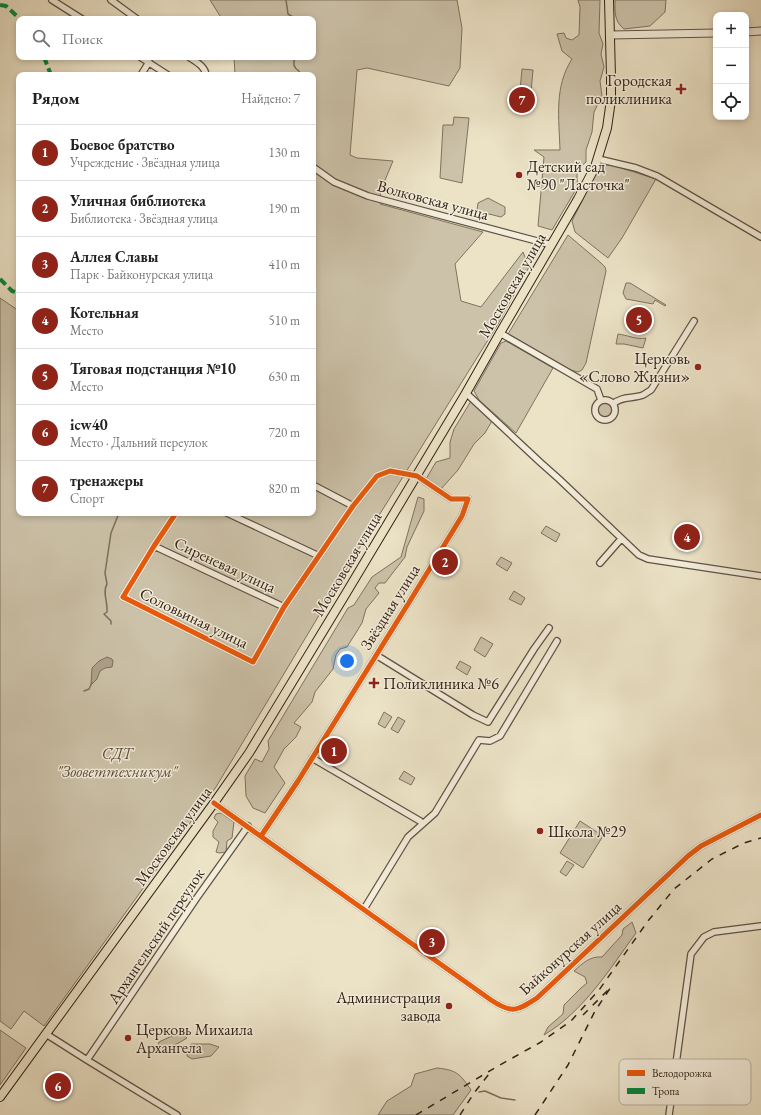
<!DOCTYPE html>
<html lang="ru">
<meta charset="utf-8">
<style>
:root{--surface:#fff;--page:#f2f2f2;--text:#222;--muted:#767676;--line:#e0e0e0;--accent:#8f2418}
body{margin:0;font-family:"EB Garamond",serif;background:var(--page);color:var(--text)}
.controls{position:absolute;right:12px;top:12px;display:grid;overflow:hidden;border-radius:8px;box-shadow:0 2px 6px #0003}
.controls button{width:36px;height:36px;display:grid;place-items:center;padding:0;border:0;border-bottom:1px solid var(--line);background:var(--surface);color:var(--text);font:20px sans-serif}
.you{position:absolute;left:347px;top:661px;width:14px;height:14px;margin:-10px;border:3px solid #fff;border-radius:50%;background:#1a73e8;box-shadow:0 0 0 6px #1a73e833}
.badge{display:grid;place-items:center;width:26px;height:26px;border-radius:50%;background:var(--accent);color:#fff;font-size:13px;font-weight:700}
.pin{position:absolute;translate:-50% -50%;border:2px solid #fff;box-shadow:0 1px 4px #0006}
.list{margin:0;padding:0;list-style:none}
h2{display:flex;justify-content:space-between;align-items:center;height:52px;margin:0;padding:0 16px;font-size:17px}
h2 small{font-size:13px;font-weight:400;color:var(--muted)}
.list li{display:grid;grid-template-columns:26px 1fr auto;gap:12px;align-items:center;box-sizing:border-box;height:56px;padding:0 16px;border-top:1px solid var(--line)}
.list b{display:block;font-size:15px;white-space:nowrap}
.list p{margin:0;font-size:13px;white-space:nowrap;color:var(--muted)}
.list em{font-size:13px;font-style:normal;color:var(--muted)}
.icon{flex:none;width:22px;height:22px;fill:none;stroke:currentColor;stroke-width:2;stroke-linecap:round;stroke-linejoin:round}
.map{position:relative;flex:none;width:761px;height:1115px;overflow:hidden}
.search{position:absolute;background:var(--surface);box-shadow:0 2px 6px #0003;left:16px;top:16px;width:300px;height:44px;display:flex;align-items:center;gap:10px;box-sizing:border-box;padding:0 14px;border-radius:8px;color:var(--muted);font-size:15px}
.panel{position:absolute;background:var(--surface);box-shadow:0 2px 6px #0003;left:16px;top:72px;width:300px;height:444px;border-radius:8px}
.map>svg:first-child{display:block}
</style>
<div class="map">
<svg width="761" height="1115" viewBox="0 0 761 1115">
<rect width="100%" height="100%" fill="#ece3c7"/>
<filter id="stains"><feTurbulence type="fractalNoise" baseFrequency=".005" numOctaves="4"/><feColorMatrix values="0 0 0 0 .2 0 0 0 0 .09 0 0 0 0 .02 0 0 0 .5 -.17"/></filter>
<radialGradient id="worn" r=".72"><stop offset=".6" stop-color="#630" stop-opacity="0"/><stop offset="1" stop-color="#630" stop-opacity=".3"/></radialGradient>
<path fill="#ccc2a9" stroke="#7f7260" d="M210,0h247l5,28 -2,40 -11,18 -82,-18 -10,2 -7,85 7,3 36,3 -13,31 1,6 -1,6 103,28 -28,32 6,37 20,6 42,-55 6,15 -31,57 -120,193 -162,270 -172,239 -20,-15 -13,18 -11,-8v-723l19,13v202h294v-438h-78l-1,-18h79v-38h-91z
M578,0h22l-1,33 4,11 -2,10 3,13 -4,14 2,15 -8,16 -2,20 -6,18v12c-10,8 -10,12 -8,24l-26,44 -14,-4 6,-69 -10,-7h26c-1,-32 -6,-63 12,-91l-10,-8 -5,-17 7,-1 2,5 6,2 7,-5 1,-28z
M615,0h51l-1,12 -15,14 -26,3c-10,-8 -9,-17 -9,-29z
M522,69l11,1 -2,22 -11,-1z
M454,117l15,1 -7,65 -22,-5 3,-53h10z
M603,165h9l44,14 -34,59 -14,20 -33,-26 -3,-11 26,-52z
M488,198l17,9v7l-4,3 -12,-3h-7l-5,-4 1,-7z
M568,235l33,28 4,4 1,4 -20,92 -4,7 -4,2 -7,-2 -63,-36z
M626,283h4l36,22 -1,1 -10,-6 -2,4 -27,-5 -3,-6z
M618,334c9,1 19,6 28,4l-3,10 -19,-4h-8z
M506,341l47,27 -37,65 -37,-33 -5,-9 27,-48z
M471,401l21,20 -7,12 -11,11 -16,26 -17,19 -15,-10 10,-17 14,-4v-16l4,-13z
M596 410a8 8 0 1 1 16 0a8 8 0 1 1-16 0Z
M418,497l6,2v12l-17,36 -2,10 -20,26h-6l-4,5 4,5 -13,16 -4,14 -15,24 -7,2 -4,6 -3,14 -18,23 -3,10 -18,21 7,4 -5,10 -12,12 -10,18 11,16 -20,30 -12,-5 -7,-12 -1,-20 10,-17 7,3 7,-13 -1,-8 80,-133 6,-3 18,-28 29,-20z
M546,526l14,8 -4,8 -15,-9z
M501,557l11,6 -5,8 -11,-7z
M514,591l11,7 -4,7 -12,-6z
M481,637l12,7 -8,13 -11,-7z
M460,661l11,6 -4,8 -11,-7z
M384,712l8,5 -7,11 -7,-4z
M398,717l7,4 -7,12 -7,-4z
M404,771l11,7 -4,7 -12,-6z
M221,813l13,9 -2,16 -5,3 -1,11 -7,1 -3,-1 3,-10 -6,-5v-6l5,-9 -4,-4 2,-4z
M580,821l23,15 -20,32 -23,-15z
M567,861l7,4 -8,11 -6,-4z
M632,922l4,11c-27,37 -52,78 -92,102l4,-8 15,-13 1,-9 17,-17 6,-5 -2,-6 -11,-6c9,-8 16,-15 28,-14l20,-22 1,-6z
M426,929l20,12 -12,14 -17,-12z
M0,1030l26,18 -26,37z
M176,1034h7l4,4c-8,5 -20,12 -30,11l2,-7z
M191,1044h19l9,3 -8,9 -19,3 -5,-3v-7z
M437,1068c20,2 23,6 34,22l-18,25h-75l9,-14 24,-15 4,-12z"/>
<path fill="#ada18b" stroke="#7c6e5d" d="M107,657l5,2 1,2 -1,6 -7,1 -5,3 -3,8 -6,6 1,-17 7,-7z"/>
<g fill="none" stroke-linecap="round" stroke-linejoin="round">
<path stroke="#7c6e5d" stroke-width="1.5" d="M286,0l2,14 8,5
M295,57c-2,7 -2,10 4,14l1,4
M111,624v-3l-7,-7 3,-2c1,-10 -5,-20 0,-28l-2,-11 6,-40 8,-20
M84,691l5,-2 3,-6
M479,1092l6,-1 16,7 14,2"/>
<defs>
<path id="minor" d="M52,0l30,19
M111,0l26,19
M140,57l28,18
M189,57c7,5 16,9 17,18
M141,75l8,-13
M598,159l38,9 21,8 104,61
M313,167l21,15 34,14 184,49
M500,333l97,56 4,11
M466,393l75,70 18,16 80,76 9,4 113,17
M595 410a10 10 0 1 1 20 0a10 10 0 1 1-20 0Z
M613,404c9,-8 19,-5 30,-9 2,-1 6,-4 8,-5l43,-69
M313,485l40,21
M176,513l-22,33 -31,51 130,65 31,-55 69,-101 24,-30 13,-5 27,5 34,23h17l-6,17 -49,80 -115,185 -37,55
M227,513l92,43
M154,546l130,61
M600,563l21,-24
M376,655l97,60 15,7 46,-73 15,-21
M312,758l108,63
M214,803l277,197c21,14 26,11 46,-2l151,-142 13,-10 60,-31
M364,909l44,-72 27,-24 44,-73 11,1 10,-5 57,-95
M46,1034l41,26 90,55
M87,1060l109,-161 52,-73
M669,1115l22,-161 13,-17 10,-5 47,-6"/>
<path id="tertiary" d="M746,32l15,-1
M611,35l105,-2"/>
<path id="primary" d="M0,1097l214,-294 35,-50 96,-158 121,-202 34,-60 78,-134 17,-32 12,-39 4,-28v-24l-2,-76"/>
</defs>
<use href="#minor" stroke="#605243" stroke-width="8"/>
<use href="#tertiary" stroke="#605243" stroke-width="9"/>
<use href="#primary" stroke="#322217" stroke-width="10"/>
<use href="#minor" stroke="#f3eddb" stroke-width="5.5"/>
<use href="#tertiary" stroke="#f3eddb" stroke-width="7"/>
<use href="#primary" stroke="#ece3c7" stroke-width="8"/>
<path stroke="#322217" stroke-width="1.5" stroke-dasharray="7 7" stroke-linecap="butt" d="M416,1115l82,-49 43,-24 30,-21 28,-31 49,-69 26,-32 38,-30 32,-16 17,-5
M460,1115l14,-22 15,-19
M535,1115l33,-50 27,-54 16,-24 -28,28"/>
<path stroke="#00873e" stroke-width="4" stroke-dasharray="8 4" stroke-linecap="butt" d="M0,5l6,1 14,13
M44,57l7,18
M0,279l12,12 7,2"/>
<defs>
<path id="cycleway" d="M176,513l-22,33 -31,51 130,65 31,-55 69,-101 24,-30 13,-5 27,5 34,23h17l-6,17 -49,80 -115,185 -37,55
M214,803l277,197c21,14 26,11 46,-2l151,-142 13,-10 60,-31"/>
</defs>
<use href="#cycleway" stroke="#f3eddb" stroke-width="8"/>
<use href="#cycleway" stroke="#e8590c" stroke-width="5"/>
</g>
<g fill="#8f2418" stroke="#f3eddb" stroke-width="1.5">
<path d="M679 83h4v4h4v4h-4v4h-4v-4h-4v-4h4z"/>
<circle cx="519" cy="175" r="4"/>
<circle cx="698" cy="367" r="4"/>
<path d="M372 677h4v4h4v4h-4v4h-4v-4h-4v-4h4z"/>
<circle cx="540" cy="831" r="4"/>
<circle cx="449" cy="1006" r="4"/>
<circle cx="128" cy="1038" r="4"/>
</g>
<g text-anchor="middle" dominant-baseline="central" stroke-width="3" stroke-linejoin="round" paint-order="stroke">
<g font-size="16" fill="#322217" stroke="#f3eddb" text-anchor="start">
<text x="672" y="80" text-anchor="end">Городская<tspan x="672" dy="18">поликлиника</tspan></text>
<text x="527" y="166">Детский сад<tspan x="527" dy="18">№90 "Ласточка"</tspan></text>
<text x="690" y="358" text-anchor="end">Церковь<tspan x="690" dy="18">«Слово Жизни»</tspan></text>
<text x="383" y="683">Поликлиника №6</text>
<text x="548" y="831">Школа №29</text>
<text x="441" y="997" text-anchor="end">Администрация<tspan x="441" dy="18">завода</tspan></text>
<text x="136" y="1029">Церковь Михаила<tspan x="136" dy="18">Архангела</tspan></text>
</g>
<g font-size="16" fill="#322217" stroke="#f3eddb">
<text transform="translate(433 200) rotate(15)">Волковская улица</text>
<text transform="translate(512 285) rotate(-60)">Московская улица</text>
<text transform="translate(347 564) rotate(-59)">Московская улица</text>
<text transform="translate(225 565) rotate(25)">Сиреневая улица</text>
<text transform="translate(390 607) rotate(-58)">Звёздная улица</text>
<text transform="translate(194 618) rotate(26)">Соловьиная улица</text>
<text transform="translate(173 836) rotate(-54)">Московская улица</text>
<text transform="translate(156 936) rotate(-56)">Архангельский переулок</text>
<text transform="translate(570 948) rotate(-42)">Байконурская улица</text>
</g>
<g font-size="16" font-style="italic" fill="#584a3c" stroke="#f3eddb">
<text x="117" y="753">СДТ<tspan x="117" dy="18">"Зооветтехникум"</tspan></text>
</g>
</g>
<rect x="619" y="1059" width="132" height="46" rx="6" fill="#f3eddb" stroke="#b9b0a0" stroke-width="1"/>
<rect x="627" y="1070" width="18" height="6" fill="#e8590c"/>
<rect x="627" y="1088" width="18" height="6" fill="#00873e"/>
<g font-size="11" fill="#322217">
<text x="652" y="1077">Велодорожка</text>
<text x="652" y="1095">Тропа</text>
</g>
<rect width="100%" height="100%" filter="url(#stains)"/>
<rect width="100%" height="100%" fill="url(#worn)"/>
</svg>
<div class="controls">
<button>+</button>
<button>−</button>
<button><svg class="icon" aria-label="locate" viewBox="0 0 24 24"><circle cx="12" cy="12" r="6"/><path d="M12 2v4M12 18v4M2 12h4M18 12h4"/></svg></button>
</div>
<div class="you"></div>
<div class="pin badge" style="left:334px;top:751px">1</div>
<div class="pin badge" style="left:445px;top:562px">2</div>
<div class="pin badge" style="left:432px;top:942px">3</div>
<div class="pin badge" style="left:687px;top:537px">4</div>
<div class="pin badge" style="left:639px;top:320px">5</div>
<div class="pin badge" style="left:58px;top:1086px">6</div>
<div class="pin badge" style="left:522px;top:100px">7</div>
<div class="search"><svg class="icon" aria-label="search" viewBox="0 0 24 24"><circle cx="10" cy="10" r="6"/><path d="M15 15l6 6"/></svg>Поиск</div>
<section class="panel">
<h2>Рядом<small>Найдено: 7</small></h2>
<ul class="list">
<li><span class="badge">1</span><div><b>Боевое братство</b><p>Учреждение · Звёздная улица</p></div><em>130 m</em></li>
<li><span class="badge">2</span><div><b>Уличная библиотека</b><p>Библиотека · Звёздная улица</p></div><em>190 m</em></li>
<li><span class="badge">3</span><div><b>Аллея Славы</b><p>Парк · Байконурская улица</p></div><em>410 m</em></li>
<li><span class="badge">4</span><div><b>Котельная</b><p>Место</p></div><em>510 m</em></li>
<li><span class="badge">5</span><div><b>Тяговая подстанция №10</b><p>Место</p></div><em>630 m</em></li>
<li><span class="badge">6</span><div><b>icw40</b><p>Место · Дальний переулок</p></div><em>720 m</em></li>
<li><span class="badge">7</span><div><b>тренажеры</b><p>Спорт</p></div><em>820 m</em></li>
</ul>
</section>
</div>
